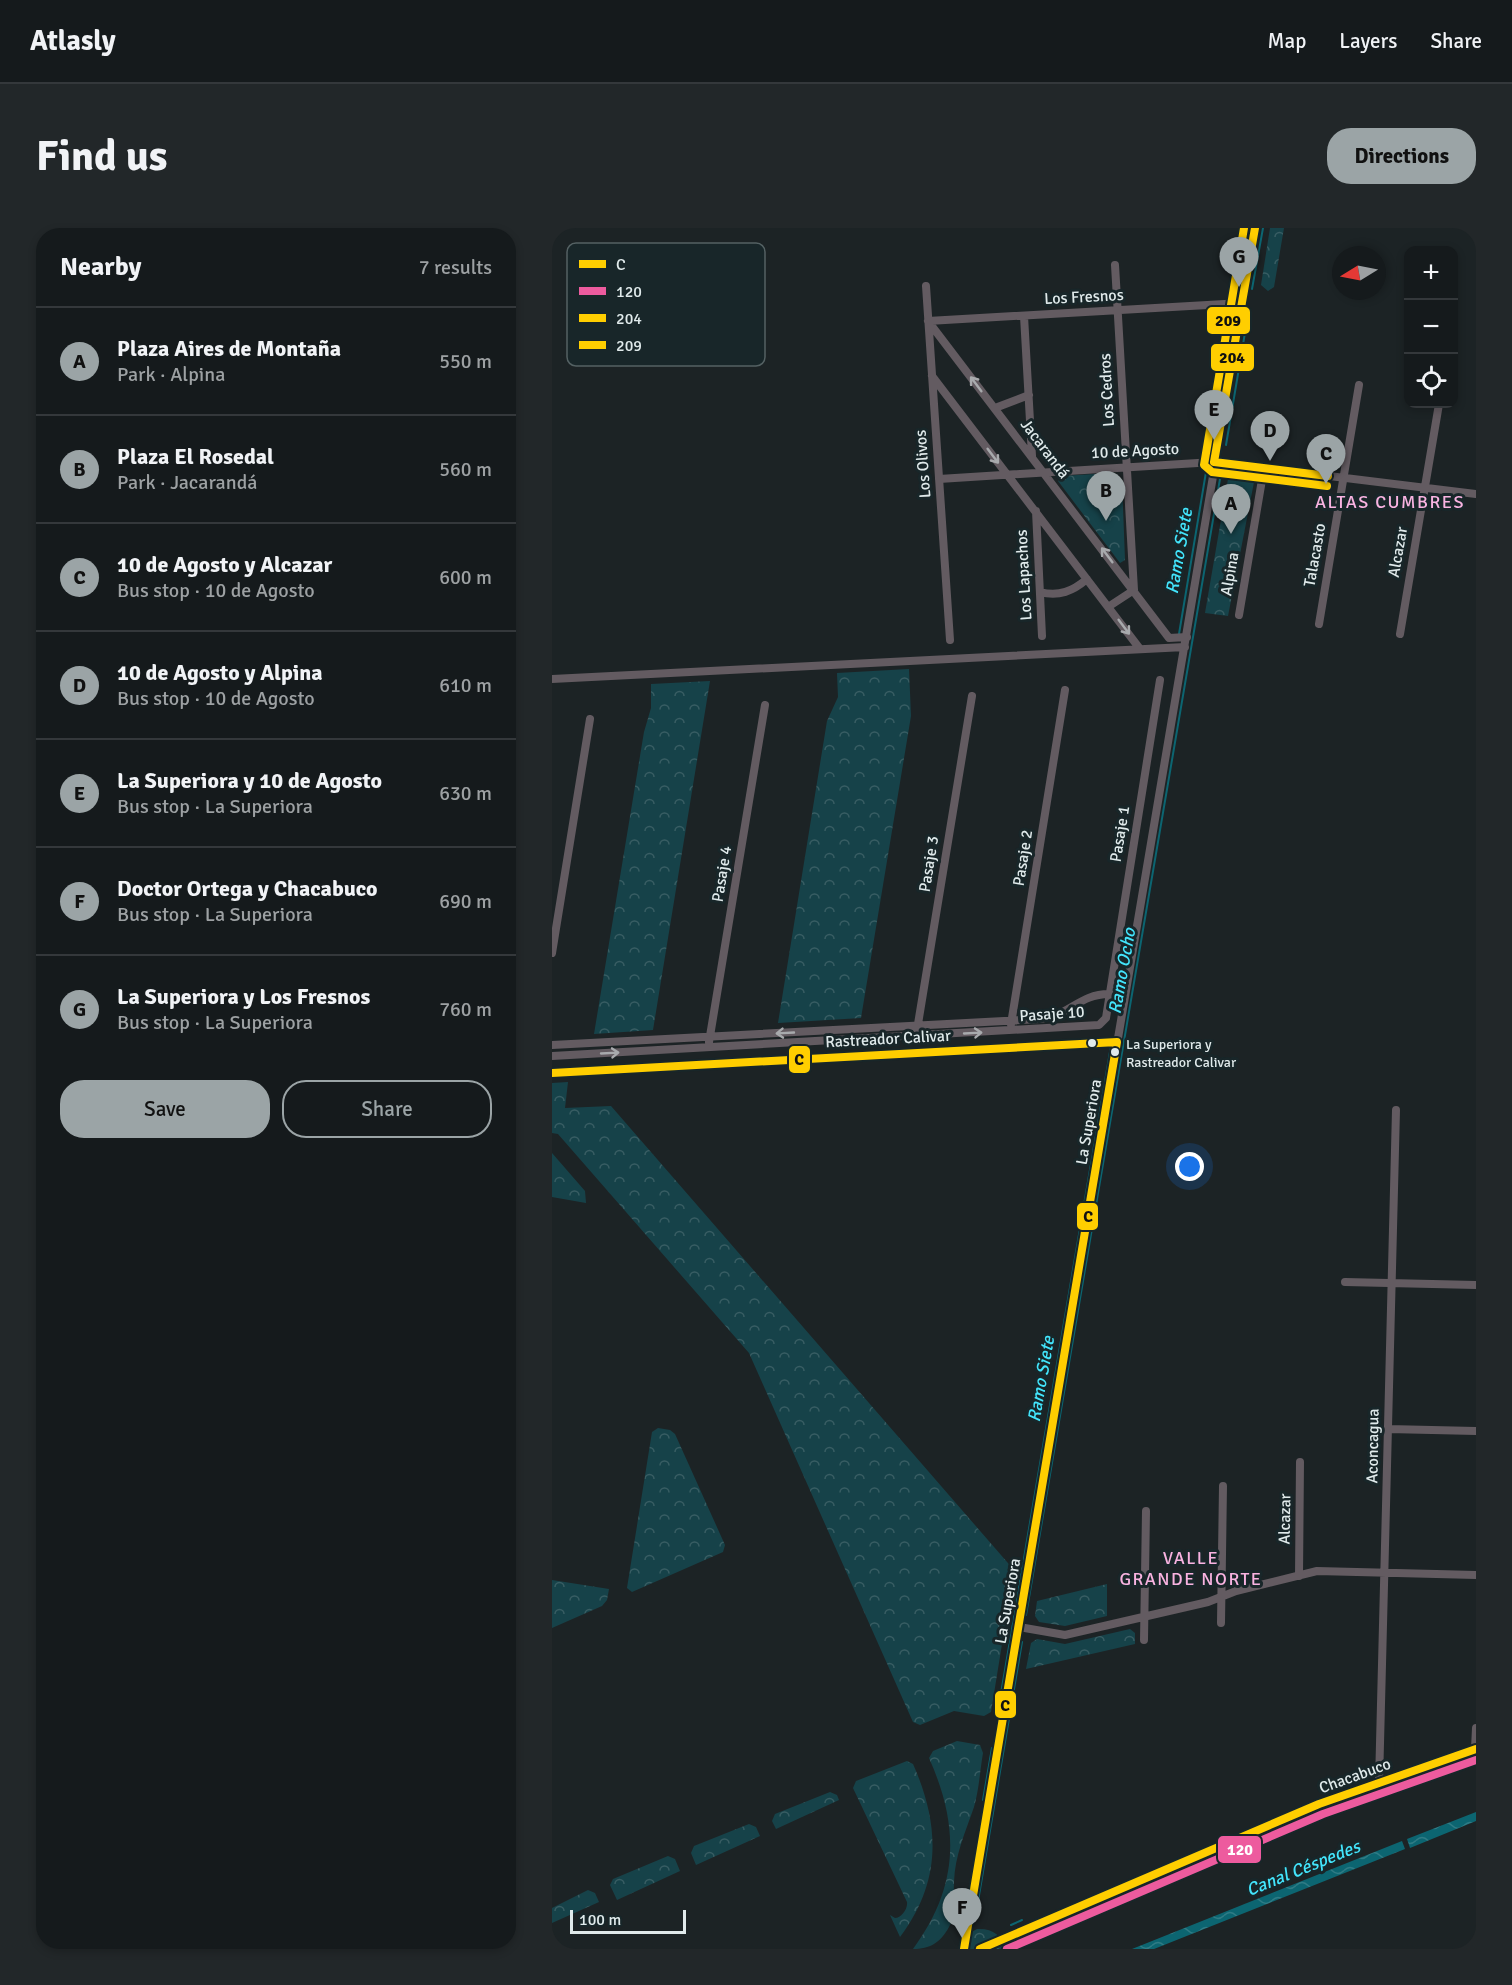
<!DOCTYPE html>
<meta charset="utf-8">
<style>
:root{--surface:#151a1c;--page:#222729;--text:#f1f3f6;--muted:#9da1a3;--line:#34383b;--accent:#9ba4a6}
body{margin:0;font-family:Signika,sans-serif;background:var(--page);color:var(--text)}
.controls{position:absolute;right:18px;top:18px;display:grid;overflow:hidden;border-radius:12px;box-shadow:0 3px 9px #0003}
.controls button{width:54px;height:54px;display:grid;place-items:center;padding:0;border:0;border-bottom:2px solid var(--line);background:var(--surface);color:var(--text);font:30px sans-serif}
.compass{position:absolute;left:780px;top:18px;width:54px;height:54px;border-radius:50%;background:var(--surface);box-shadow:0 3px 9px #0003;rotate:260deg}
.scale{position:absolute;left:18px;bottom:15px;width:116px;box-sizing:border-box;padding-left:6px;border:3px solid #e0eaeb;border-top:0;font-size:16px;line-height:21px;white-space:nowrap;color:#e0eaeb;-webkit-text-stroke:4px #182629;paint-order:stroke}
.you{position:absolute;left:638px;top:939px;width:21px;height:21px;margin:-15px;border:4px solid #fff;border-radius:50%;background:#1a73e8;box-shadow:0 0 0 9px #1a73e833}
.badge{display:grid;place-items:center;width:39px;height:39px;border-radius:50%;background:var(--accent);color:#111;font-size:20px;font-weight:700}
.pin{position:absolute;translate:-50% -50px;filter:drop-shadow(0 2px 3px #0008)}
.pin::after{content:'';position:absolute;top:32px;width:21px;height:18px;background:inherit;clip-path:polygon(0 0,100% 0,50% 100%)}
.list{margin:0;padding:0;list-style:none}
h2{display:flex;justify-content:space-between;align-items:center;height:78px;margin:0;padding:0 24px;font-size:26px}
h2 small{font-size:20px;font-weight:400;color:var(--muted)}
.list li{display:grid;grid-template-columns:39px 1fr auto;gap:18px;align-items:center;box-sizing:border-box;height:108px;padding:0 24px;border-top:2px solid var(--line)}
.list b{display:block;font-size:22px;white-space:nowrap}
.list p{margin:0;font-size:20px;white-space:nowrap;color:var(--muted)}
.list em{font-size:20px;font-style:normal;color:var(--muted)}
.actions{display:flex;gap:12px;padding:18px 24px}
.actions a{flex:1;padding:14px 0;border:2px solid var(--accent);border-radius:24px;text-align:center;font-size:21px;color:var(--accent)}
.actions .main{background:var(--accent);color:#111}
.icon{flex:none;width:33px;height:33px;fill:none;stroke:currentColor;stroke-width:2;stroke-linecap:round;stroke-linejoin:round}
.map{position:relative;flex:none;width:924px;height:1721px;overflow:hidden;border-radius:24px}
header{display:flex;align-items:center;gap:36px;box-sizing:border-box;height:84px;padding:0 30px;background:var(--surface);border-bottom:2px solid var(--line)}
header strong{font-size:28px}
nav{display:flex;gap:33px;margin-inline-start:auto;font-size:21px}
.intro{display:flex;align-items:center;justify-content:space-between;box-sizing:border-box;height:144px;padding:0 36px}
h1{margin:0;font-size:42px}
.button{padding:15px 27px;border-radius:24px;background:var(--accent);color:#111;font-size:21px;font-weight:700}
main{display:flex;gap:36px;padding:0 36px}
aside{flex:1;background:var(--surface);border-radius:24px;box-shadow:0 3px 9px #0003}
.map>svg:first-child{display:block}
</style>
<header>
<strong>Atlasly</strong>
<nav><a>Map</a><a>Layers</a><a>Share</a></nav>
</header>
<div class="intro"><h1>Find us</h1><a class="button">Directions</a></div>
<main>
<aside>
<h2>Nearby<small>7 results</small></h2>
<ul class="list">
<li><span class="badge">A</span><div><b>Plaza Aires de Montaña</b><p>Park · Alpina</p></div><em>550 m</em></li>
<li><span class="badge">B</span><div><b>Plaza El Rosedal</b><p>Park · Jacarandá</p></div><em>560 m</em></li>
<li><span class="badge">C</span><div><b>10 de Agosto y Alcazar</b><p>Bus stop · 10 de Agosto</p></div><em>600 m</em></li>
<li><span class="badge">D</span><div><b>10 de Agosto y Alpina</b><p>Bus stop · 10 de Agosto</p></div><em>610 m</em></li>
<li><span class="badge">E</span><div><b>La Superiora y 10 de Agosto</b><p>Bus stop · La Superiora</p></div><em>630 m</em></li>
<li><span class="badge">F</span><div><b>Doctor Ortega y Chacabuco</b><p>Bus stop · La Superiora</p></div><em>690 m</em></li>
<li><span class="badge">G</span><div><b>La Superiora y Los Fresnos</b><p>Bus stop · La Superiora</p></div><em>760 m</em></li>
</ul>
<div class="actions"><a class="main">Save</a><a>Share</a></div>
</aside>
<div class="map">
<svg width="924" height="1721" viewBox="0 0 924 1721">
<defs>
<pattern id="park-crowns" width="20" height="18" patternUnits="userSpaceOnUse" patternTransform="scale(1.5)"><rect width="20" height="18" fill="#164249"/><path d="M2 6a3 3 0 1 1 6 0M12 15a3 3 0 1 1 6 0" fill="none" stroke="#385d63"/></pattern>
<pattern id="water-waves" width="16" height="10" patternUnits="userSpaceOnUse" patternTransform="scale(1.5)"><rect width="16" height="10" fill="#0c6571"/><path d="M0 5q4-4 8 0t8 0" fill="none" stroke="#2f7b85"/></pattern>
</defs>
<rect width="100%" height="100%" fill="#1c2325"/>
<path fill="url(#park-crowns)" d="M718,0h14l-10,59 -6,4 -7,-6z
M560,245l10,8 3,79 -5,3 -62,-82 4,-5z
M681,247l16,2 5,5 -26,134 -23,-3 23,-134z
M357,441l2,47 -50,302 -83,5 49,-302 11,-24 -1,-24z
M158,453l-57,349 -59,4 50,-302 7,-24v-24z
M16,854l-3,26 46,-2 403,464 -23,142 -7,4 -30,-5 -34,14 -7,-3 -164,-369 -191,-219 -6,-1v-50z
M0,925l33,38 1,12 -34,-6z
M106,1200l12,2 5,4 50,111 -2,7 -91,40 -5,-4 25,-156z
M0,1352l57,9 -2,11 -5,6 -50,22z
M555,1356v32l-42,10 -26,-4 -4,-6 2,-15z
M578,1401l5,4v11l-109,25 5,-26 6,-4 28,5z
M405,1513l23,4 3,8c-3,17 -4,37 -9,54 -9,26 -19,48 -20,75 -1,16 3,31 -5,45 -9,16 -19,22 -36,22 46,-62 47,-122 16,-191l4,-7z
M355,1533l6,3c27,61 29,117 -13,173l-10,-22 5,3c6,0 13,-9 12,-16l-54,-114 3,-7z
M278,1564l7,3 2,5 -63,29 -4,-8 3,-7z
M197,1596l7,3 4,9 -64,29 -5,-12 3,-7z
M116,1628l7,3 5,12 -63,29 -7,-15 3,-6z
M36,1662l7,3 4,9 -47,21v-15z
M425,1701c15,-1 25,6 29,20h-46l8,-15z"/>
<path fill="url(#water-waves)" d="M924,1584v9l-66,27 -3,-9z
M850,1613l3,8 -251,100h-22z"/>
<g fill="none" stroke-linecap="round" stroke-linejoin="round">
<path stroke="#0c6571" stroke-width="2" d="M700,61l11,-61
M685,65l11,-65
M674,217l23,-136
M658,222l24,-140
M627,406l27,-162
M474,1387l195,-1142
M445,1489l114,-671
M431,1572l9,-52
M426,1673l44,-259
M459,1697l11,-5"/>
<path stroke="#635b61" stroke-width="8" d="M374,58l24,354
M472,88l8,140
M376,93l241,317 18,-1
M376,93l314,-18
M380,148l208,273
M443,180l34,-13
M387,251l275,-17 262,32
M484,283l6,125
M488,364c19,5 33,-1 47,-13
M556,379l26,-17 -19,-325
M687,387l25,-147
M767,396l40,-239
M848,406l39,-230
M0,451l633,-32
M0,725l38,-234
M459,796l54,-334
M365,802l55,-334
M157,814l56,-337
M0,817l488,-26c29,-3 39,-25 69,-25
M0,828l547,-31 7,-7 54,-338
M0,845l565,-31
M793,1054l131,3
M836,1201l88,2
M747,1348l1,-114
M669,1395l2,-137
M467,1399l46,8 143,-33 28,-11 81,-20 159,4
M592,1412l2,-129
M923,1521l1,-21
M827,1555l17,-673
M412,1721l291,-1721
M428,1721l339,-145 157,-55"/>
<defs>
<path id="bus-1" d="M0,845l565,-31 -153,907
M428,1721l339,-145 157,-55"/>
<path id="bus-2" d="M455,1721l316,-135 153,-54"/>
<path id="bus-3" d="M703,0l-41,234 114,14"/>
<path id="bus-4" d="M692,0l-40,237 8,7 115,14"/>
</defs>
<use href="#bus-1" stroke="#182629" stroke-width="12"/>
<use href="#bus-2" stroke="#182629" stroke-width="12"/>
<use href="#bus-3" stroke="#182629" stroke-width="12"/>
<use href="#bus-4" stroke="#182629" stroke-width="12"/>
<use href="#bus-1" stroke="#ffce00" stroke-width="8"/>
<use href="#bus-2" stroke="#ed5b9e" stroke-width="8"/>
<use href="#bus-3" stroke="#ffce00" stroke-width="8"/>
<use href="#bus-4" stroke="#ffce00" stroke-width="8"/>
</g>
<defs><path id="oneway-shaft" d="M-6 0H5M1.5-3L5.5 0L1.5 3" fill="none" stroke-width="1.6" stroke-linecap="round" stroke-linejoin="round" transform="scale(1.5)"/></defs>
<g stroke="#a8aaad">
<use href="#oneway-shaft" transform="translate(424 156) rotate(-127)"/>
<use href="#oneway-shaft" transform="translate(441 228) rotate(53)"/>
<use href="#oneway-shaft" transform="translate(555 327) rotate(-127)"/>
<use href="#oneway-shaft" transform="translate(572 399) rotate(53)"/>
<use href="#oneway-shaft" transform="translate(233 805) rotate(177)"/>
<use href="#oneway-shaft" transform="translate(421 805) rotate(-3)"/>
<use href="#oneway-shaft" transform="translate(58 825) rotate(-3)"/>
</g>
<g fill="#e0eaeb" stroke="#182629" stroke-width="2">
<circle cx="540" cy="815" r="5"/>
<circle cx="563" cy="824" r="5"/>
</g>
<g text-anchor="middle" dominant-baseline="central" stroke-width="6" stroke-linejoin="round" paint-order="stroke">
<g font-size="14" fill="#e0eaeb" stroke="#182629" text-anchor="start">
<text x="574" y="816">La Superiora y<tspan x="574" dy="18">Rastreador Calivar</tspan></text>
</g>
<g font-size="16" fill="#e0eaeb" stroke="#182629">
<text transform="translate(532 69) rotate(-3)">Los Fresnos</text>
<text transform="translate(555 162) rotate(-93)">Los Cedros</text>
<text transform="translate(493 221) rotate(53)">Jacarandá</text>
<text transform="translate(583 223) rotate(-3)">10 de Agosto</text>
<text transform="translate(371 236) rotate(-94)">Los Olivos</text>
<text transform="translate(846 324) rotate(-80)">Alcazar</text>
<text transform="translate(763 327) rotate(-80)">Talacasto</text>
<text transform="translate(678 346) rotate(-80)">Alpina</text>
<text transform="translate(472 347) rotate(-93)">Los Lapachos</text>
<text transform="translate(568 606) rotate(-81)">Pasaje 1</text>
<text transform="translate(471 630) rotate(-81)">Pasaje 2</text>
<text transform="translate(377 636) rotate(-81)">Pasaje 3</text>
<text transform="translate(170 646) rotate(-81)">Pasaje 4</text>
<text transform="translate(500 786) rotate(-4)">Pasaje 10</text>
<text transform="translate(336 811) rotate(-3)">Rastreador Calivar</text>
<text transform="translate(537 894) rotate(-80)">La Superiora</text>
<text transform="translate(821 1218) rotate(-89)">Aconcagua</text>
<text transform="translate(733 1291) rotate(-89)">Alcazar</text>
<text transform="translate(456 1373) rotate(-80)">La Superiora</text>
<text transform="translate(803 1548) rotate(-20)">Chacabuco</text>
</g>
<g font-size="18" letter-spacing="1.5" fill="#f8b3e1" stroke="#182629">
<text x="838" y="274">ALTAS CUMBRES</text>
<text x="639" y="1330">VALLE<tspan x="639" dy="21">GRANDE NORTE</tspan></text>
</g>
<g font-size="18" font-style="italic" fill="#43e5fc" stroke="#182629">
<text transform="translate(627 323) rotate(-80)">Ramo Siete</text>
<text transform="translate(570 743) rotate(-80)">Ramo Ocho</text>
<text transform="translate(489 1151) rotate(-80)">Ramo Siete</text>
<text transform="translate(751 1640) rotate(-22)">Canal Céspedes</text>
</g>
</g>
<rect x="15" y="15" width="198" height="123" rx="9" fill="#182629" stroke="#546163" stroke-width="1.5"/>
<rect x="27" y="32" width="27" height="8" fill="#ffce00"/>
<rect x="27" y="59" width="27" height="8" fill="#ed5b9e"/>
<rect x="27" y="86" width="27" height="8" fill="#ffce00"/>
<rect x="27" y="113" width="27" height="8" fill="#ffce00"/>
<g font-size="16" fill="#e0eaeb">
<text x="64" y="42">C</text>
<text x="64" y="69">120</text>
<text x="64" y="96">204</text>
<text x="64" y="123">209</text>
</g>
<g stroke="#182629" stroke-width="2">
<rect x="654" y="78" width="45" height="29" rx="6" fill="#ffce00"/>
<rect x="658" y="115" width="45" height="29" rx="6" fill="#ffce00"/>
<rect x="236" y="817" width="23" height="29" rx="6" fill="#ffce00"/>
<rect x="524" y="974" width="23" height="29" rx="6" fill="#ffce00"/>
<rect x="442" y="1462" width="23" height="29" rx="6" fill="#ffce00"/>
<rect x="665" y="1607" width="45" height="29" rx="6" fill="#ed5b9e"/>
</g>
<g font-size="16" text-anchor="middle" font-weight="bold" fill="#fff">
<text x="688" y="1627">120</text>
</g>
<g font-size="16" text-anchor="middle" font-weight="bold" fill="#111">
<text x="676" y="98">209</text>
<text x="680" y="135">204</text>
<text x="247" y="837">C</text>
<text x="536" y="994">C</text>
<text x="453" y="1483">C</text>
</g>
</svg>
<div class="controls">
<button>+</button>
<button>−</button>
<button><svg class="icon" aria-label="locate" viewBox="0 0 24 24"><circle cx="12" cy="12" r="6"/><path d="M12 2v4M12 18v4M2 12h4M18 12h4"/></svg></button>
</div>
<svg class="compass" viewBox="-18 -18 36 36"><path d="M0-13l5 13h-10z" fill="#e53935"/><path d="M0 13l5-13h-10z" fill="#9da1a3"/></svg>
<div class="scale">100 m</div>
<div class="you"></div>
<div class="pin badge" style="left:679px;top:306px">A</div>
<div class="pin badge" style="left:554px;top:293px">B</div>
<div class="pin badge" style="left:774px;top:256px">C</div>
<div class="pin badge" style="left:718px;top:233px">D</div>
<div class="pin badge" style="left:662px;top:212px">E</div>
<div class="pin badge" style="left:410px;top:1710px">F</div>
<div class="pin badge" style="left:687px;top:59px">G</div>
</div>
</main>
